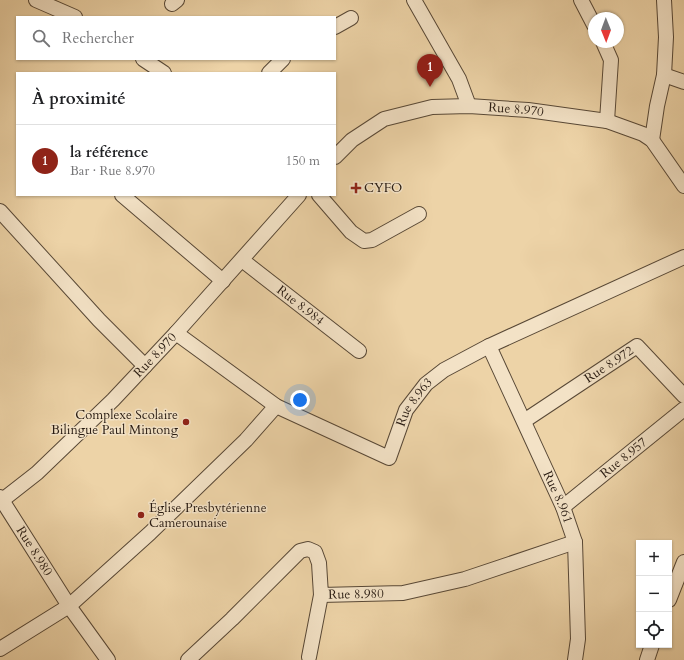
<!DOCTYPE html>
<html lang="fr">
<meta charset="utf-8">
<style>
:root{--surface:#fff;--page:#f6f6f6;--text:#202124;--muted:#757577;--line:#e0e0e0;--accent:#8f2418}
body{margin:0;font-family:Cardo,serif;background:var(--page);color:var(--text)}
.controls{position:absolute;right:12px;bottom:12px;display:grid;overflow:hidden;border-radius:0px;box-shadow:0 1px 3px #0004}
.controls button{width:36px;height:36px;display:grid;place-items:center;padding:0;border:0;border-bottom:1px solid var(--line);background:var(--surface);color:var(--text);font:20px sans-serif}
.compass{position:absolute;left:588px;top:12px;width:36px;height:36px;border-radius:50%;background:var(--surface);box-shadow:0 1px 3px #0004;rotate:179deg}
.you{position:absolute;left:300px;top:400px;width:14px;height:14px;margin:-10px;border:3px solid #fff;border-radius:50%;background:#1a73e8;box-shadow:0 0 0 6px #1a73e833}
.badge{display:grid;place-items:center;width:26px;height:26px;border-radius:50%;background:var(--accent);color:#fff;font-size:13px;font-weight:700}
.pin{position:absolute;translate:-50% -33px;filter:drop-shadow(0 1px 2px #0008)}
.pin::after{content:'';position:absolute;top:21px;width:14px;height:12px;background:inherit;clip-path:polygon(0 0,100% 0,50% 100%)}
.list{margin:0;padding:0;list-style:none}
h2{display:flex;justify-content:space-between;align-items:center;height:52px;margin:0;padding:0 16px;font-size:17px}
h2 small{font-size:13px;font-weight:400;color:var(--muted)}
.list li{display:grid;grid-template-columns:26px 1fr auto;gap:12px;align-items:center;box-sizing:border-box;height:72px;padding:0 16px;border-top:1px solid var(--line)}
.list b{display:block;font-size:15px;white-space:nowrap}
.list p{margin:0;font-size:13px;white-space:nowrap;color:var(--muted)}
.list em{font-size:13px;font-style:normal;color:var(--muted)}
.icon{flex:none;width:22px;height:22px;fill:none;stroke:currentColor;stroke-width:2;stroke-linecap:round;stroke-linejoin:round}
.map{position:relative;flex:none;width:684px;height:660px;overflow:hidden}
.search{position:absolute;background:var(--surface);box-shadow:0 1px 3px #0004;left:16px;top:16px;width:320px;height:44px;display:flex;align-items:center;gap:10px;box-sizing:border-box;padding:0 14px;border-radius:0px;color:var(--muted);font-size:15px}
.panel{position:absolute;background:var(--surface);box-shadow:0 1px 3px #0004;left:16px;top:72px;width:320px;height:124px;border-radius:0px}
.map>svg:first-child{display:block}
</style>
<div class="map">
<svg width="684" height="660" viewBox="0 0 684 660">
<rect width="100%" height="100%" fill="#edd3a7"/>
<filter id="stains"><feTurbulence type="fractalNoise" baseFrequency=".005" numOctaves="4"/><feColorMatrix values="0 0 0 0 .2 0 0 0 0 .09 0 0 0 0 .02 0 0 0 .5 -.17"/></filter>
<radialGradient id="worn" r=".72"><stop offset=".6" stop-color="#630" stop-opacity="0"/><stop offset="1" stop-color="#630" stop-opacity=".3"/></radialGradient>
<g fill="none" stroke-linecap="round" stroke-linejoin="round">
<defs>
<g id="minor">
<path d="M36,0l39,17"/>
<path d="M414,0l45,79 10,27"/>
<path d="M581,0l13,25"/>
<path d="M172,4l5,-4"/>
<path d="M335,27l16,-9"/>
<path d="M603,42l8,18 -4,61"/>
<path d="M143,59l21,14"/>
<path d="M269,73l14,-14"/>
<path d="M664,75l20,7"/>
<path d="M652,140l5,-34 7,-31 2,-38 -2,-37"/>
<path id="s1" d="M335,157l17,-17 32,-21 48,-12 37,-1 59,4 79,11 36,13 9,6 32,46"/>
<path d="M122,195l101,86"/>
<path d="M319,195l32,37 13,9 8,-1 47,-26"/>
<path d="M0,211l99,109 46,46"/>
<path id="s2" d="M242,260l117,91"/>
<path id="s3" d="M176,333l100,73 113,52 17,-48 20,-26 18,-14 45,-24 195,-89"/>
<path id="s4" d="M489,346l74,161 12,35 3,97 -3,21"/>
<path id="s5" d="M524,421l113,-75 47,50"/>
<path id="s6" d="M0,497l69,109 39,54"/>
<path id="s7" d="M0,502l37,-29 76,-73 63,-67 123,-138"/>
<path id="s8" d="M563,507l121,-98"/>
<path d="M669,600l15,-38"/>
<path d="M0,649l69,-43 81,-73 96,-93 30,-34"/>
<path d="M309,657l12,-62"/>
<path id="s9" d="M188,660l44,-41 68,-68 8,-2 7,3 4,11 2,32 82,-2 62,-14 110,-37"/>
<path d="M647,660l5,-15"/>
</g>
</defs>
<use href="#minor" stroke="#584836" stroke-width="16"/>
<use href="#minor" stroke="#f3e2c6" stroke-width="14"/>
</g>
<g fill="#8f2418" stroke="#f3e2c6" stroke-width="1.5">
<path d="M354 182h4v4h4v4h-4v4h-4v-4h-4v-4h4z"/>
<circle cx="186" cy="422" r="4"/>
<circle cx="141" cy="515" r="4"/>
</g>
<g text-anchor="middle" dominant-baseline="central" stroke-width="3" stroke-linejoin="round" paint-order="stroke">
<g font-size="13" fill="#271a11" stroke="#f3e2c6">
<text stroke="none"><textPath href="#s1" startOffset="196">Rue 8.970</textPath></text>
<text stroke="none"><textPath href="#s2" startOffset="74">Rue 8.984</textPath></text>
<text stroke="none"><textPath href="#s7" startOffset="214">Rue 8.970</textPath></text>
<text stroke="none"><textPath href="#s5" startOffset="102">Rue 8.972</textPath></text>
<text stroke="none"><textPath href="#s3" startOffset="310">Rue 8.963</textPath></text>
<text stroke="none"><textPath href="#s8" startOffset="78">Rue 8.957</textPath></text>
<text stroke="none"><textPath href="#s4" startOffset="166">Rue 8.961</textPath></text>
<text stroke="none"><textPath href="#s6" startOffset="64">Rue 8.980</textPath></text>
<text stroke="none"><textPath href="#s9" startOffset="251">Rue 8.980</textPath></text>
</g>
<g font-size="13" fill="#271a11" stroke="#f3e2c6" text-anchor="start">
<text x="364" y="188">CYFO</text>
<text x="178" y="415" text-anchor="end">Complexe Scolaire<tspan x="178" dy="15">Bilingue Paul Mintong</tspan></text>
<text x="149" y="508">Église Presbytérienne<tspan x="149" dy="15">Camerounaise</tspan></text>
</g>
</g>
<rect width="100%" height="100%" filter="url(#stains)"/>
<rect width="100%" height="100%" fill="url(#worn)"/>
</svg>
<div class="controls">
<button>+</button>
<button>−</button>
<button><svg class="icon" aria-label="locate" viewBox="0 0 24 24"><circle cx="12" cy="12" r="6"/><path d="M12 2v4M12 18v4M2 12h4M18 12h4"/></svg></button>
</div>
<svg class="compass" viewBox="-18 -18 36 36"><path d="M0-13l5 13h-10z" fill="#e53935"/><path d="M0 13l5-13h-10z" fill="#757577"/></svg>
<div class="you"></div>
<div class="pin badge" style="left:430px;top:87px">1</div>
<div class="search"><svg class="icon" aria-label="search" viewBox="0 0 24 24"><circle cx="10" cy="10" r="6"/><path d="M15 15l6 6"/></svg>Rechercher</div>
<section class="panel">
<h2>À proximité<small></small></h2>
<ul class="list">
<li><span class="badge">1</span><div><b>la référence</b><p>Bar · Rue 8.970</p></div><em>150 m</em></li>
</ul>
</section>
</div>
